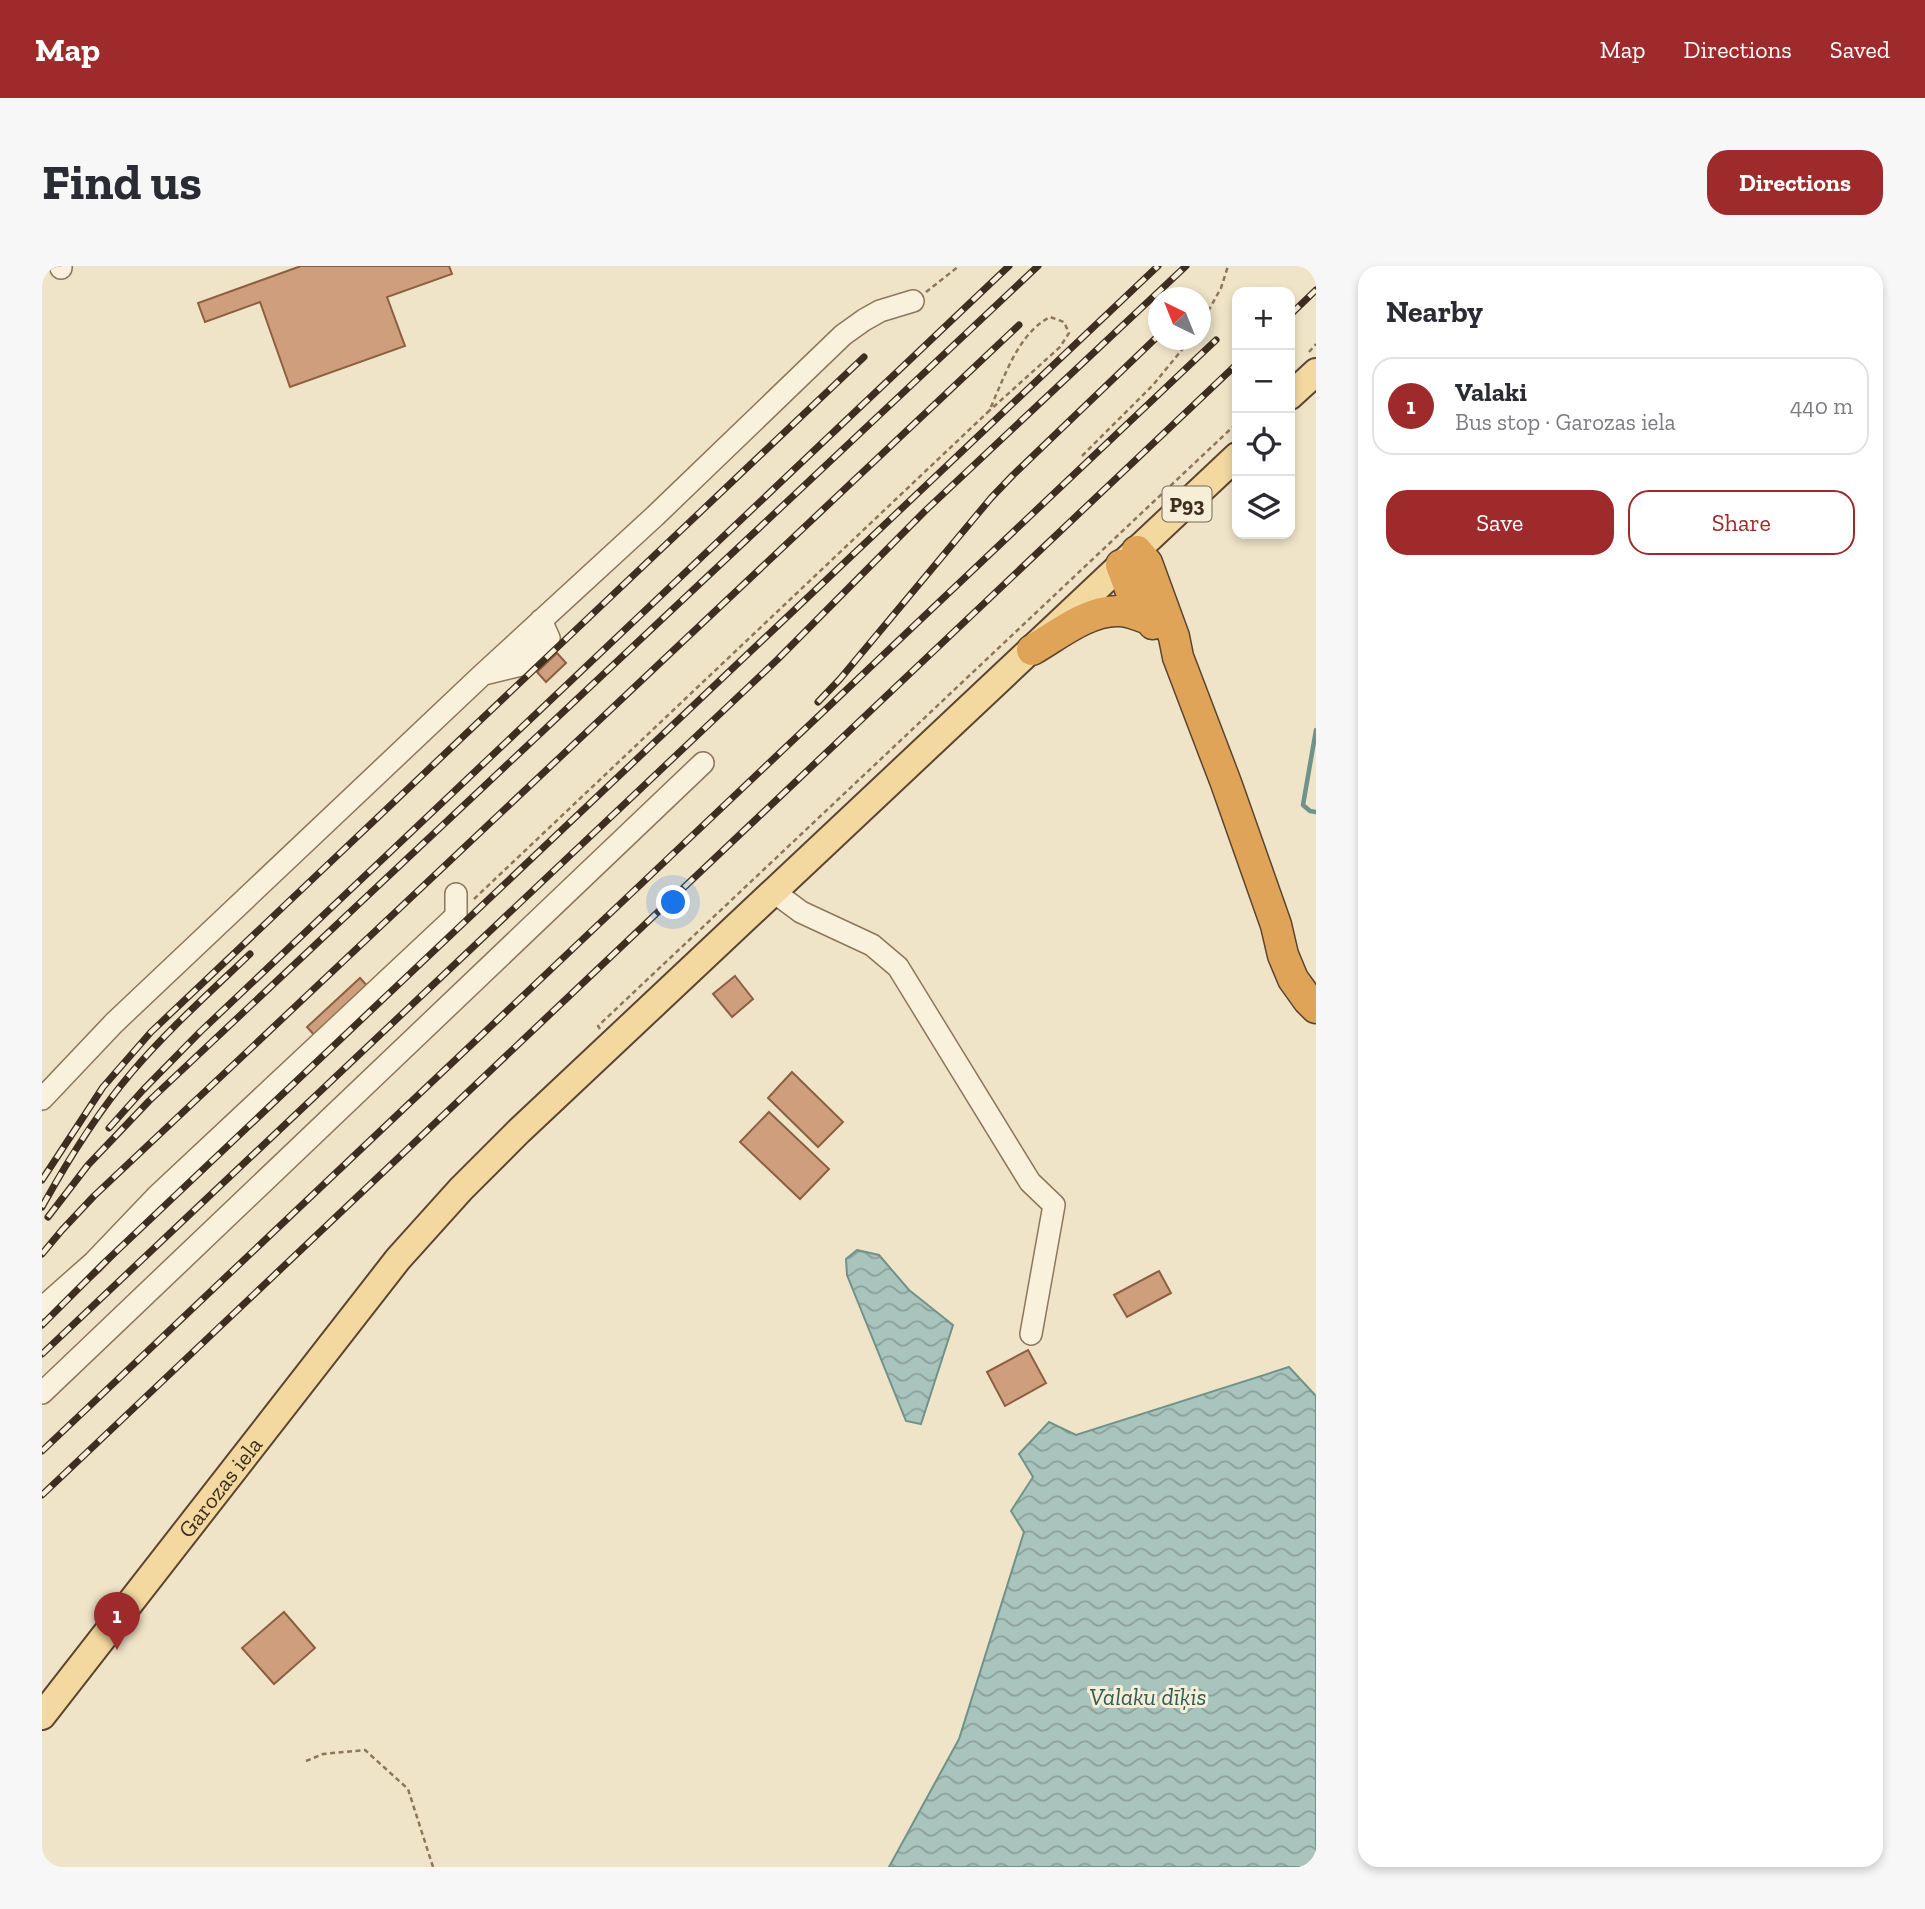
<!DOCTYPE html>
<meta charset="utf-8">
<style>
:root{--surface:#fff;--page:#f7f7f7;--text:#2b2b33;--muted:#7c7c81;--line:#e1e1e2;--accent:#9e2a2b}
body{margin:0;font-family:"Zilla Slab",serif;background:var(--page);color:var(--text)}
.controls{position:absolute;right:21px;top:21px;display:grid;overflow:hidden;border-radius:14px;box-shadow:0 4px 10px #0003}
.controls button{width:63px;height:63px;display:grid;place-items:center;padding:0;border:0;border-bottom:2px solid var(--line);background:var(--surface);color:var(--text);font:35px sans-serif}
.compass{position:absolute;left:1106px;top:21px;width:63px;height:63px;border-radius:50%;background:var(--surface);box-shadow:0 4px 10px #0003;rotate:317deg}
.you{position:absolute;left:632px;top:637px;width:24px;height:24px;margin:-18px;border:5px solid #fff;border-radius:50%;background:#1a73e8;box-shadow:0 0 0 10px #1a73e833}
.badge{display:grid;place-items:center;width:46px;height:46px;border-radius:50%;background:var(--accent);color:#fff;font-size:23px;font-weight:700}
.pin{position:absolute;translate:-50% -58px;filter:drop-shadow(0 2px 4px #0008)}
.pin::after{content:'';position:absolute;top:37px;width:24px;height:21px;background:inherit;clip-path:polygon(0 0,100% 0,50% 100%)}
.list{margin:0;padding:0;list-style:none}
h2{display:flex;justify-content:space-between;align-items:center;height:91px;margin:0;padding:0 28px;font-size:30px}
h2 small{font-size:23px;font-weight:400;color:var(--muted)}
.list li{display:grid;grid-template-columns:46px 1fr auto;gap:21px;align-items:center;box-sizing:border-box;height:98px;margin:0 14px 14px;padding:0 14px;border:2px solid var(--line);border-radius:21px}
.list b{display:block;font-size:26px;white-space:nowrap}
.list p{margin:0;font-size:23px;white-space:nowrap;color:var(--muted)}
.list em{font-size:23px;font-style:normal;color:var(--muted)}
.actions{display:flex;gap:14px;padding:21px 28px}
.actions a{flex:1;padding:16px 0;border:2px solid var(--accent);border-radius:21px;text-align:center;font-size:24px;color:var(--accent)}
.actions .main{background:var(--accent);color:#fff}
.icon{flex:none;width:38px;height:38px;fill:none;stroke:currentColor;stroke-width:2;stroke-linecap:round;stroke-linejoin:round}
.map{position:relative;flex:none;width:1274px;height:1601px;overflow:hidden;border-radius:21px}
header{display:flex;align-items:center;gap:42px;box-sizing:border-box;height:98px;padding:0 35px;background:var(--accent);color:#fff}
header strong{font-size:33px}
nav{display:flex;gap:38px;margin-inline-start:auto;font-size:24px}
.intro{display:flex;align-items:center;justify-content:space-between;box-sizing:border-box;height:168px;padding:0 42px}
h1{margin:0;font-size:49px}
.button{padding:18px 32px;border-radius:21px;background:var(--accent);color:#fff;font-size:24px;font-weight:700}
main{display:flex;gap:42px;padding:0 42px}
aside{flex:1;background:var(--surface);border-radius:21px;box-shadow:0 4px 10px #0003}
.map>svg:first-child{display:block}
</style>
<header>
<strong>Map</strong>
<nav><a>Map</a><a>Directions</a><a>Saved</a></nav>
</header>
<div class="intro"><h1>Find us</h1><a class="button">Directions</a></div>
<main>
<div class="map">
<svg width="1274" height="1601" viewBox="0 0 1274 1601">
<defs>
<pattern id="water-waves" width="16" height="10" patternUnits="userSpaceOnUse" patternTransform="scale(1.75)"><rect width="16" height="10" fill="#a9c4bc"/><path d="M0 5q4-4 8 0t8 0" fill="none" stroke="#8ba098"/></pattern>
</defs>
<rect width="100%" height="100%" fill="#f0e4c8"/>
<path fill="url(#water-waves)" stroke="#6f938a" stroke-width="2" d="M815,984l22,5 30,35 44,35 -32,99 -15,-3 -59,-146 -1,-16z
M1247,1101l27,29v471h-427l70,-128 65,-207 -13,-21 22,-34 -14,-23 30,-32 27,13z"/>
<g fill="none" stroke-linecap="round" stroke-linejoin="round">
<path stroke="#6f938a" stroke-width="4.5" d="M1274,464l-13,75 7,6 6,1"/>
</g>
<path fill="#cf9f7d" stroke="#8d5f41" stroke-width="2" d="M259,0h148l3,8 -65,23 18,49 -115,41 -30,-85 -55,20 -7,-19z
M515,387l9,10 -20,19 -9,-10z
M693,710l18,23 -21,18 -19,-23z
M318,712l10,11 -53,49 -10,-11z
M750,806l51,50 -25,25 -50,-49z
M727,846l60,57 -29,30 -60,-57z
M1117,1005l12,22 -44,24 -13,-22z
M986,1084l18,33 -41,23 -18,-34z
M242,1346l31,36 -41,36 -32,-36z"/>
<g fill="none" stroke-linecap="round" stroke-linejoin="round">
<defs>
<path id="minor" d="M19,0v2
M442,408l37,-9 28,-27 -8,-18
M732,626l27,20 71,33 26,22 132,215 24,23 -23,129
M0,833l72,-76 368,-348 173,-159 188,-181 21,-15 16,-9 33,-10
M0,1042l52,-46 63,-66 299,-280v-22
M0,1127l661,-630"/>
<g id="major">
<path d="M1248,130l26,-24"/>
<path id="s1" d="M0,1450l356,-457 63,-70 58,-58 718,-675"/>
</g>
<path id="highway" d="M1095,285l10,12 27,74 4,20 48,126 50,142 7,30 10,24 15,21 8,8
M1079,299l12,32 20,27
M990,384c26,-15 55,-39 85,-39 11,-1 22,5 32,8"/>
</defs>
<use href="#minor" stroke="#8d765c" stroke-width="24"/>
<use href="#major" stroke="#5b4430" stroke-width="30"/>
<use href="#highway" stroke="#5b4430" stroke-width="33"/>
<path stroke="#8d765c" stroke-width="2.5" stroke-dasharray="5 3.5" stroke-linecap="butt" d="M884,26l33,-26
M1158,60l21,-38 7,-22
M1267,86l7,-8
M1040,190l71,-71 37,-45
M432,633l515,-488c15,-32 28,-77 61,-94l14,5 5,11 -9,14 -71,64
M558,763l-2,-3 639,-603
M264,1495l17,-7 42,-4 43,39 25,78"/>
<use href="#minor" stroke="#faf1dc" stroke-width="21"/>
<use href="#major" stroke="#f3d9a0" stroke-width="26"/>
<use href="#highway" stroke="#e0a458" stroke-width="30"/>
<defs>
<path id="rail" d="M1248,49l26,-25
M776,436l22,-23 151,-181 22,-23 145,-139
M67,862l34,-38 57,-58 809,-766
M0,914l61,-93 48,-55 713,-675
M0,941c26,-47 55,-94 90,-135 36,-42 77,-79 118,-118
M6,951l40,-52 61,-64 889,-835
M0,988l20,-24 32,-34 925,-871
M0,1059l62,-62 1054,-997
M0,1088l735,-694 148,-149 261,-245
M0,1185l1174,-1111
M0,1229l1195,-1131"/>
</defs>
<use href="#rail" stroke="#3d2e20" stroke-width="7"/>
<use href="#rail" stroke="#f7eed8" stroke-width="4.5" stroke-dasharray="13" stroke-linecap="butt"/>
</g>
<g text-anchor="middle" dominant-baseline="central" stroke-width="6" stroke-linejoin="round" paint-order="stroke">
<rect fill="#f7eed8" stroke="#756857" stroke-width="2" x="1120.5" y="220.5" width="49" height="35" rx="5"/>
<g font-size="21" font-weight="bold" fill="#3d2e20">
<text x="1145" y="238">P93</text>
</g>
<g font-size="23" fill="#3d2e20" stroke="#f7eed8">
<text stroke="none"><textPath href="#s1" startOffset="290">Garozas iela</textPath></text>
</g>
<g font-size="24" font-style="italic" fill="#2f5d5a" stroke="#f7eed8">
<text x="1106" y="1430">Valaku dīķis</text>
</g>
</g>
</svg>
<div class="controls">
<button>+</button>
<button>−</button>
<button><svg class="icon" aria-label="locate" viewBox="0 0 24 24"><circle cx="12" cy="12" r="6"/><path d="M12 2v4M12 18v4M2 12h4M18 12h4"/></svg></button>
<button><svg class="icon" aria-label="layers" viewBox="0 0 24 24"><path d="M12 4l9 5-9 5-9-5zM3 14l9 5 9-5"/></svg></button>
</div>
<svg class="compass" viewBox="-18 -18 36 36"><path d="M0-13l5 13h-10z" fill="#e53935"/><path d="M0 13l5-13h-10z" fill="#7c7c81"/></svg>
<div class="you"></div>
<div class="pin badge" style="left:75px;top:1384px">1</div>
</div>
<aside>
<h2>Nearby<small></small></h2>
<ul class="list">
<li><span class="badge">1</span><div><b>Valaki</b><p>Bus stop · Garozas iela</p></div><em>440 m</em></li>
</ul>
<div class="actions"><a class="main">Save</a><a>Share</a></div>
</aside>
</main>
